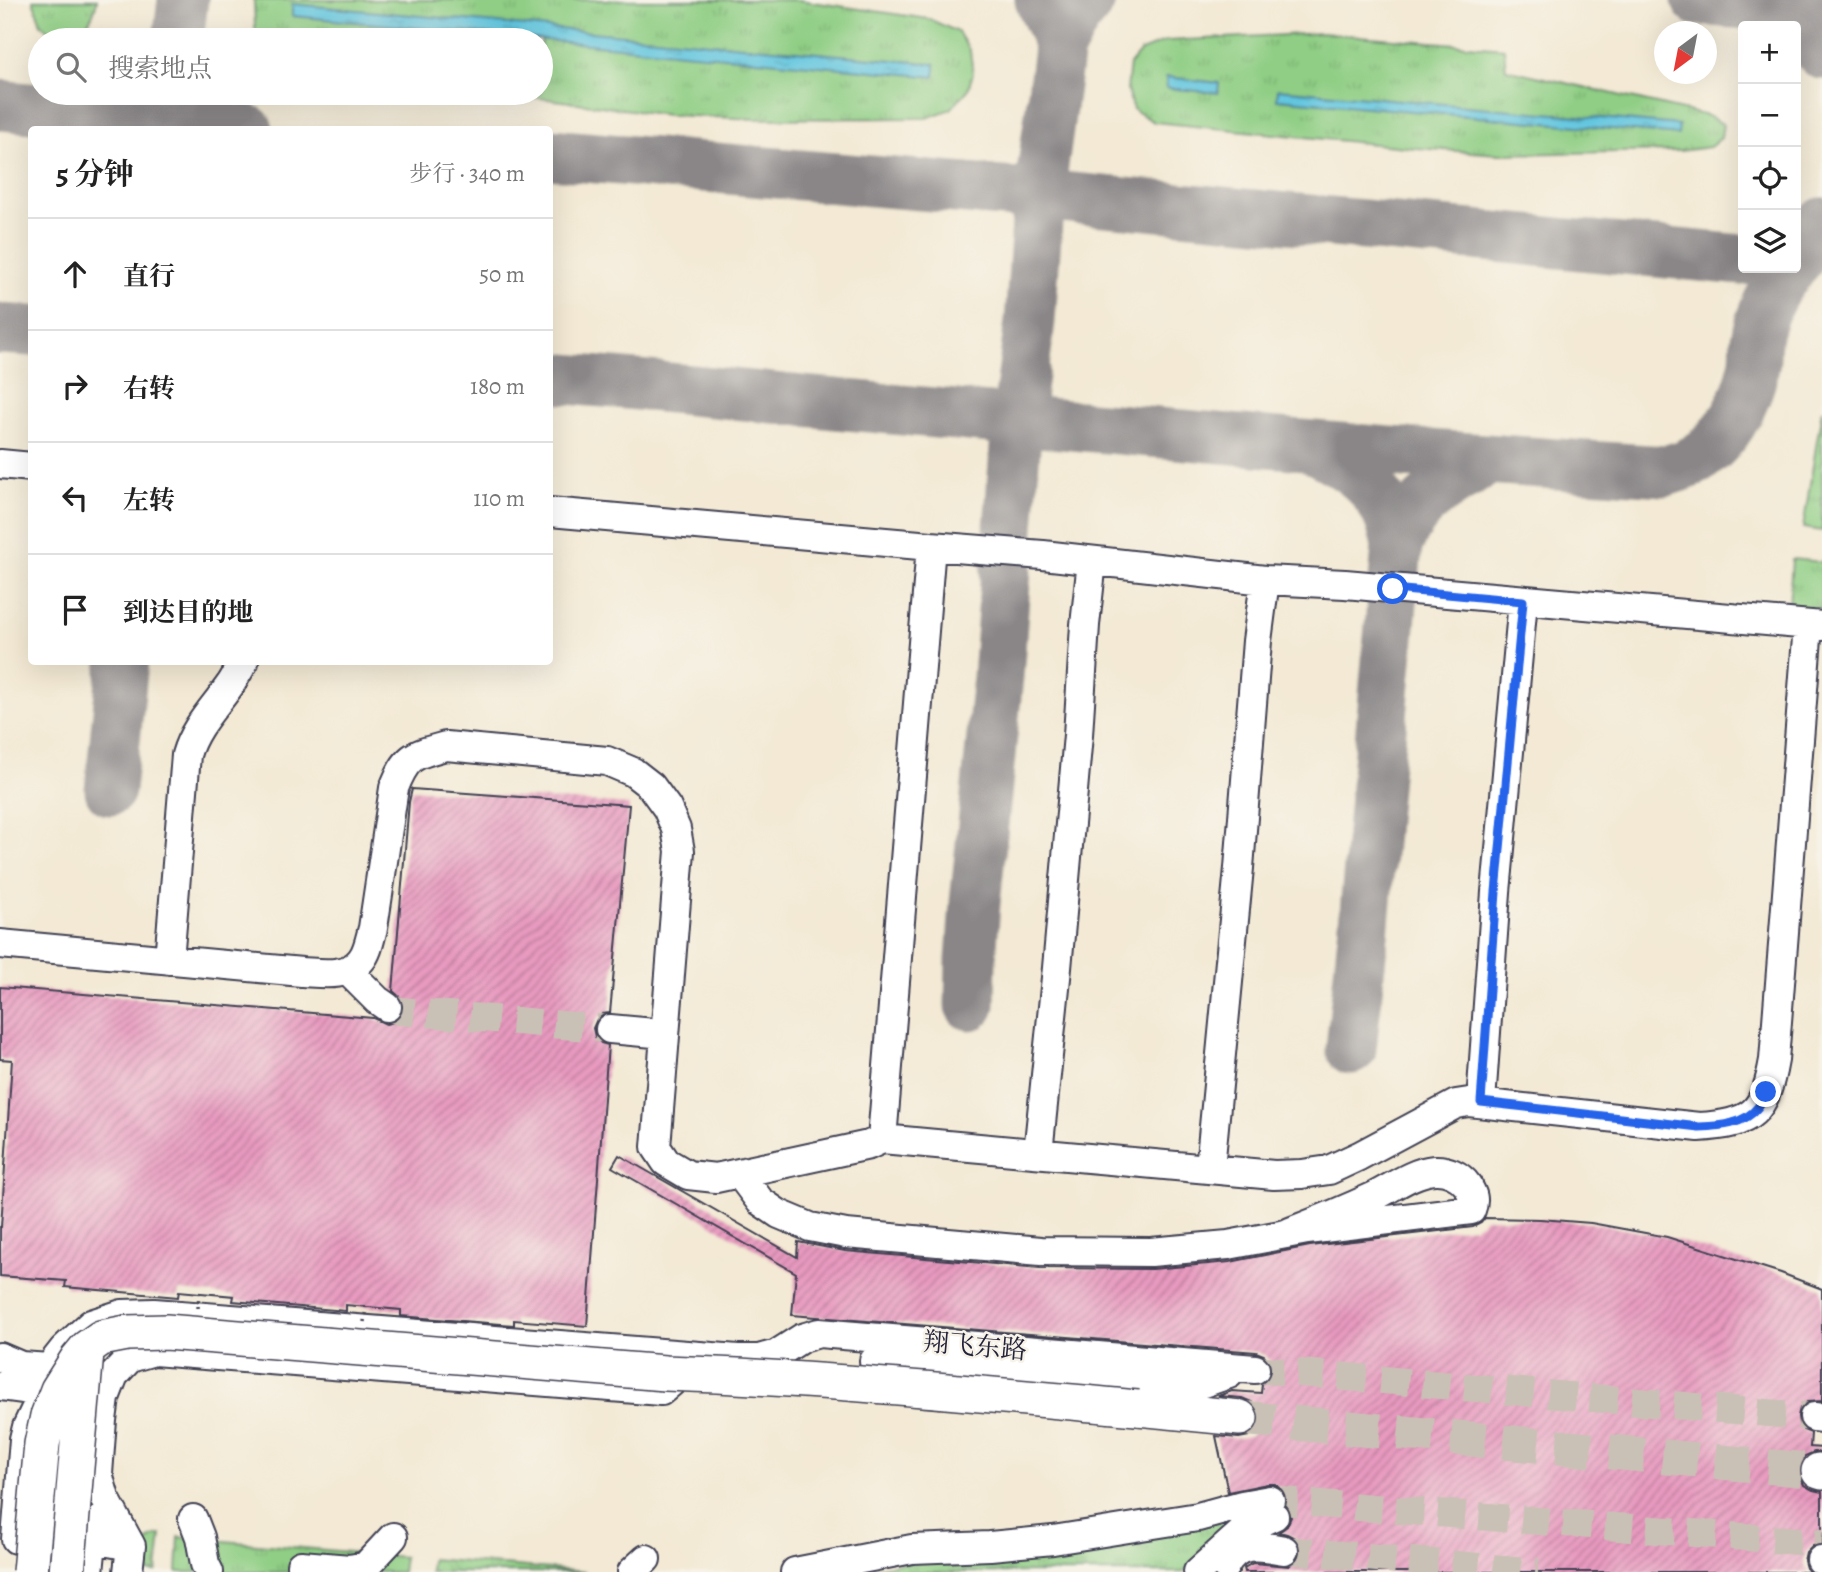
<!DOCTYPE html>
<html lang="zh">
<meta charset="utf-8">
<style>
:root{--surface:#fff;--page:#f2f2f2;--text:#222;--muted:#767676;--line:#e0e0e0}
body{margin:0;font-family:Alegreya,"Noto Serif SC",serif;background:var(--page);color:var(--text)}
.controls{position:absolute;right:21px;top:21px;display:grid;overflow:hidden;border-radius:7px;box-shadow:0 7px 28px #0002}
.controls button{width:63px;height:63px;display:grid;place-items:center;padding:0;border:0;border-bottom:2px solid var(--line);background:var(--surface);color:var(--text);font:35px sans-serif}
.compass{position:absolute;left:1654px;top:21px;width:63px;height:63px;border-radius:50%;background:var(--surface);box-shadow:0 7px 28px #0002;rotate:212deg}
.stop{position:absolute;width:21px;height:21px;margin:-16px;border:5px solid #2563eb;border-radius:50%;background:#fff}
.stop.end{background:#2563eb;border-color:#fff;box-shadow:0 2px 7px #0008}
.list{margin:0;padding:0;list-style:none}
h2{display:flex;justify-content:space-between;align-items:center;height:91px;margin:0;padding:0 28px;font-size:30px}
h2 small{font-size:23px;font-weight:400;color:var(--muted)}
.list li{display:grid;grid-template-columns:46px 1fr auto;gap:21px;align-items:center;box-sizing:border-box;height:112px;padding:0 28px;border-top:2px solid var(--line)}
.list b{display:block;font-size:26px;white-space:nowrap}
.list em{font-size:23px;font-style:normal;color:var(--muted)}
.icon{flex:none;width:38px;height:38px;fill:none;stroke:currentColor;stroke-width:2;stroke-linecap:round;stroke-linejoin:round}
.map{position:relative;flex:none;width:1822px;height:1572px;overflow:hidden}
.search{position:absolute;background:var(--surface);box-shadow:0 7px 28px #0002;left:28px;top:28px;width:525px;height:77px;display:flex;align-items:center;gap:18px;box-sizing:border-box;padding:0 24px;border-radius:38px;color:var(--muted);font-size:26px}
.panel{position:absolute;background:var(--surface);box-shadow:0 7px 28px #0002;left:28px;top:126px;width:525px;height:539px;border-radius:7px}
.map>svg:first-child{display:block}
</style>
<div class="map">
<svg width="1822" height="1572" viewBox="0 0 1822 1572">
<defs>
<pattern id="grass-tufts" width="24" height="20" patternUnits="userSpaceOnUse" patternTransform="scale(1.75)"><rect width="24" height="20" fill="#8fce84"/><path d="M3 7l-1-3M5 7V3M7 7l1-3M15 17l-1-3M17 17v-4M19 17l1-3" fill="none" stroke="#7bb173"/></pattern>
<pattern id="water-ripples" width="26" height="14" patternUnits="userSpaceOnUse" patternTransform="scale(1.75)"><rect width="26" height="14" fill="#62c6df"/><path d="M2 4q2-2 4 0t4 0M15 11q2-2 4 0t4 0" fill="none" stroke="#55aac0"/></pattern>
<pattern id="building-hatch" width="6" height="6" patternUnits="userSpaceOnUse" patternTransform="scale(1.75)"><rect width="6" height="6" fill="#e89abf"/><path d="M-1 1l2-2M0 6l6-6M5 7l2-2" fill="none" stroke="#bc7d9c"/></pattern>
</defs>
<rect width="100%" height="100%" fill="#f7f3e8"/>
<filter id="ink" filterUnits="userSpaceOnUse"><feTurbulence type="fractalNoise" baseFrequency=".0143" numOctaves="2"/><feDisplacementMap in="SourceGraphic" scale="14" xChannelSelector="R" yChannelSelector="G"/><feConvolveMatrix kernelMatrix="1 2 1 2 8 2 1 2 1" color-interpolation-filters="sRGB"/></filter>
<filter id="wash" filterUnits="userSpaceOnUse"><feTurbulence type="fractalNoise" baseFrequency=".00686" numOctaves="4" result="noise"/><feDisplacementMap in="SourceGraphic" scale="28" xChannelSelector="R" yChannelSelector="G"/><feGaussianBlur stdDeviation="1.57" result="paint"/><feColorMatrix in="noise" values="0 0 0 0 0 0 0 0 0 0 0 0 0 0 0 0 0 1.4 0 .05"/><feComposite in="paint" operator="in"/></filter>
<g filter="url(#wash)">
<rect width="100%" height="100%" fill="#f3e9d4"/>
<path fill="url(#grass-tufts)" stroke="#587860" stroke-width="2" d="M33,0h64c-3,20 -18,40 -39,40l-17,-16z
M254,0h544l131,19 29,13 12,19 3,22 -5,17 -17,19 -24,9 -171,1 -88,-4 -166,-22h39v-53h-278l-8,-11z
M1322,33l182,15 2,21 202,47 15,8 -2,14 -11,9 -30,4 -181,3 -84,-6 -261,-26 -21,-13 -6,-19 3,-26 11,-13 25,-10z
M1822,409v122l-19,-3z
M1792,559l30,3v47l-33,-3z
M1229,1521l3,10 -49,41h-298l-22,-2 56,-10z
M161,1535l-4,37h-16c1,-17 -1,-34 20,-37z
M179,1537l225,20 -2,15h-225z
M431,1559l155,13h-156z"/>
<path fill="url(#water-ripples)" stroke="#42748d" stroke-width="2" d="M292,4l643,60v13l-643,-61z
M1166,77l53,6 -1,10 -52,-5z
M1278,89l401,36 -1,10 -401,-36z"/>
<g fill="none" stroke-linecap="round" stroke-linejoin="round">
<path stroke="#8a8688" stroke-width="51" d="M1697,0l125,10
M1796,30l26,24
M178,40l5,-40
M1059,49l16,-31 15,-18
M0,105l248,25
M550,154l489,41 704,65
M1796,262l21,-26 5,-13
M0,329l32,2
M550,378c106,7 213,20 319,29 266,24 531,48 797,64 7,-3 14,-4 21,-7 36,-16 60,-60 67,-98 2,-9 1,-18 2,-27 5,-26 18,-51 35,-71
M1313,448c46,22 75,45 84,98l-34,389 -12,114
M1397,546c18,-49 50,-58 90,-86
M110,790l13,-128
M970,1005l1,-45 4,-57 23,-226 19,-256 13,-100 9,-126 20,-146 -5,-18 -14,-31"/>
</g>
<g id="blocks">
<path fill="url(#building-hatch)" d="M412,789l217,16 -19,208 -8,1 -5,5 -4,9 2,9 6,6 7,2 -21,281 -73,-6v5l-90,-7 -23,-2v-6l-55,-5v6l-113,-10 1,-5 -55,-5 -1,6 -113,-10 1,-6 -66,-5v-49h1l11,-167 -12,-1v-72l373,31 13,6 9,-2 6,-6 3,-8 -2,-9 -9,-8 16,-189z
M619,1155l178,102 1,-15 47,9 195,17 112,1 78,-7 80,-16 163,-19 8,-4 4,-5 55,1 51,4 76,14 114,36 41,16v112l-15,1 -7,6 -2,8 1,8 4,6 8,3 -1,14 12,1v4h-8l-9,4 -5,9 -1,9 5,11 9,5 9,2v51l-9,2 -7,7 -2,9 2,7 4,4h-565l-1,-4 9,-5 36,3 8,-6 3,-8v-7l-5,-7 -8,-4 -8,-2 8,-6 4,-9 -2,-7 -3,-5v-9l-4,-7 -7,-5h-8l-39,8 -12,-56 23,2 10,-2 8,-7 3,-8 -1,-11 -7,-8 -10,-4 -24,-2 14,-5 29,2 1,-9 6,-5 3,-8 -1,-10 -6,-6 -8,-3 -464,-37 4,-42 -184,-106z"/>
</g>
</g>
<g filter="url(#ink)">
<use href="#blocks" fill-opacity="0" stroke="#414052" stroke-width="2"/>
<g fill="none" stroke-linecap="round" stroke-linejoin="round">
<path stroke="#c9c1b5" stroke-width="28" stroke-dasharray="28 14" stroke-linecap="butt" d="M387,1007l13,4 210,18
M1255,1369l559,48
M1270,1500l552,43
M1284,1550l254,22"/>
<path stroke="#c9c1b5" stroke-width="35" stroke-dasharray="35 18" stroke-linecap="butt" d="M1240,1418l579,53"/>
<defs>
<path id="minor" d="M0,464l32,3
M550,512l381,34
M0,944l302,28c19,1 45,6 59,-12 7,-8 9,-22 12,-32l21,-140c13,-33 19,-33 52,-42l161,15 26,11 18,14 16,22 9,21 4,22 -24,296 10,15 22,13 28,3 153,-33 13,-6 49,-593 112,9 222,25 80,4 477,42
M169,960l17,-205c8,-28 28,-47 44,-70 5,-7 9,-16 14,-23
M348,971l29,29 10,7
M610,1029l55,5
M1481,1102l15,-210 27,-291
M882,1139l392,36 28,-1 27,-4 30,-14 97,-52 13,-2 230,25c54,-3 66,-15 75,-67l34,-435
M1038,1153l19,-185 21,-233 7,-110 7,-64
M1210,1168l29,-300 18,-227 8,-61
M739,1173l21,28 19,13 31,13 36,7 195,17 110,1 77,-7 79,-15 164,-20c4,-10 2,-16 -4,-25 -7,-10 -21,-16 -33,-15 -21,2 -41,17 -59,26 -28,13 -57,25 -85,36
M0,1357l21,9 28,2
M874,1361l298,25 31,-3 26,-9
M0,1386l22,3 20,1
M1814,1417l8,1
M193,1519l7,18 5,27 4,8
M17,1530l75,9 39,7
M16,1539l8,-100 3,-12 11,-23 11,-36 15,-19 27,-25 31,-10 32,-1 584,46h21l18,-5 25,-16 17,-5 436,36
M1821,1560h1
M301,1565l49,4 11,3
M1225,1566c13,-26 35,-20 59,-16
M350,1569l16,-3 27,-29
M89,1572l5,-50
M128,1572l3,-26 -26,-48 -7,-24 4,-54 3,-22 9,-23 16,-17 24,-7 507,40 28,-24
M632,1572l14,-13
M795,1572l117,-23 78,-3 63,-6 145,-23 44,-12 28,-5
M1198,1572l49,-44 27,-12"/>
<path id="major" d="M1138,1408l102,10
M1819,1471l3,1"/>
</defs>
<use href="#minor" stroke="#414052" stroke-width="32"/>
<use href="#major" stroke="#414052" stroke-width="38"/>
<use href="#minor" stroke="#fff" stroke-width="28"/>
<use href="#major" stroke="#fff" stroke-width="35"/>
<defs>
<path id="major-bridge" d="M30,1572l12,-128 6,-28 10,-26 19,-30 10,-12 14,-10 26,-5 39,-1 499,41c158,5 315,21 473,35
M67,1572l19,-220"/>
</defs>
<use href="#major-bridge" stroke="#414052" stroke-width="38" stroke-linecap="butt"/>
<path stroke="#414052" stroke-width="3.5" stroke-dasharray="2 5" stroke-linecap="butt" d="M198,1308l1,-15
M364,1322l2,-15"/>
<use href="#major-bridge" stroke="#fff" stroke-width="35"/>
</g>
</g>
<g fill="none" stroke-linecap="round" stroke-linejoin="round" filter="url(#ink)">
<path stroke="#2563eb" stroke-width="9" d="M1393,589l130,12 -27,291 -15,210 218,25c21,-1 45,-2 59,-20 3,-4 5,-10 8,-15"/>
</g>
<g text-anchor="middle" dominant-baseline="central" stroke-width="5" stroke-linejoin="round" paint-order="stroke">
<g font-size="26" fill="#22223b" stroke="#f7f3e8">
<text transform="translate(975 1346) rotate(5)">翔飞东路</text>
</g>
</g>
</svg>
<div class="controls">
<button>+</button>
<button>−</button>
<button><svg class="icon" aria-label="locate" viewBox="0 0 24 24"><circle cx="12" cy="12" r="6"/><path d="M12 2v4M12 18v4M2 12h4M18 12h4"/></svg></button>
<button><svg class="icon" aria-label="layers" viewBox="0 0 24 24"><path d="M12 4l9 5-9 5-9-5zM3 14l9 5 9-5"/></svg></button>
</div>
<svg class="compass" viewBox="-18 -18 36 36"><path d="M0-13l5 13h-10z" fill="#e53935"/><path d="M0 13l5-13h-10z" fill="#767676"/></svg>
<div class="stop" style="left:1393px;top:589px"></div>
<div class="stop end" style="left:1766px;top:1092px"></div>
<div class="search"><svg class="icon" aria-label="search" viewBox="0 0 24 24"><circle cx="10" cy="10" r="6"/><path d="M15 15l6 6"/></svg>搜索地点</div>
<section class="panel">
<h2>5 分钟<small>步行 · 340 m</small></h2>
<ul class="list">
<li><svg class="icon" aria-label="ahead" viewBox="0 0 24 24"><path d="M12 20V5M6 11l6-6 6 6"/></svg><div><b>直行</b></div><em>50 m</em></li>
<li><svg class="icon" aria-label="right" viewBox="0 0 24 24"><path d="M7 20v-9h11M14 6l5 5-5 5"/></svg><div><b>右转</b></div><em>180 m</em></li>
<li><svg class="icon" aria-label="left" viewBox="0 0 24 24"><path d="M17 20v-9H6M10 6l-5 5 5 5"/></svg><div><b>左转</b></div><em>110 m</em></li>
<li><svg class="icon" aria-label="arrive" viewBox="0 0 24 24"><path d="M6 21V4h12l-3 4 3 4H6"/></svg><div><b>到达目的地</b></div></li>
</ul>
</section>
</div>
